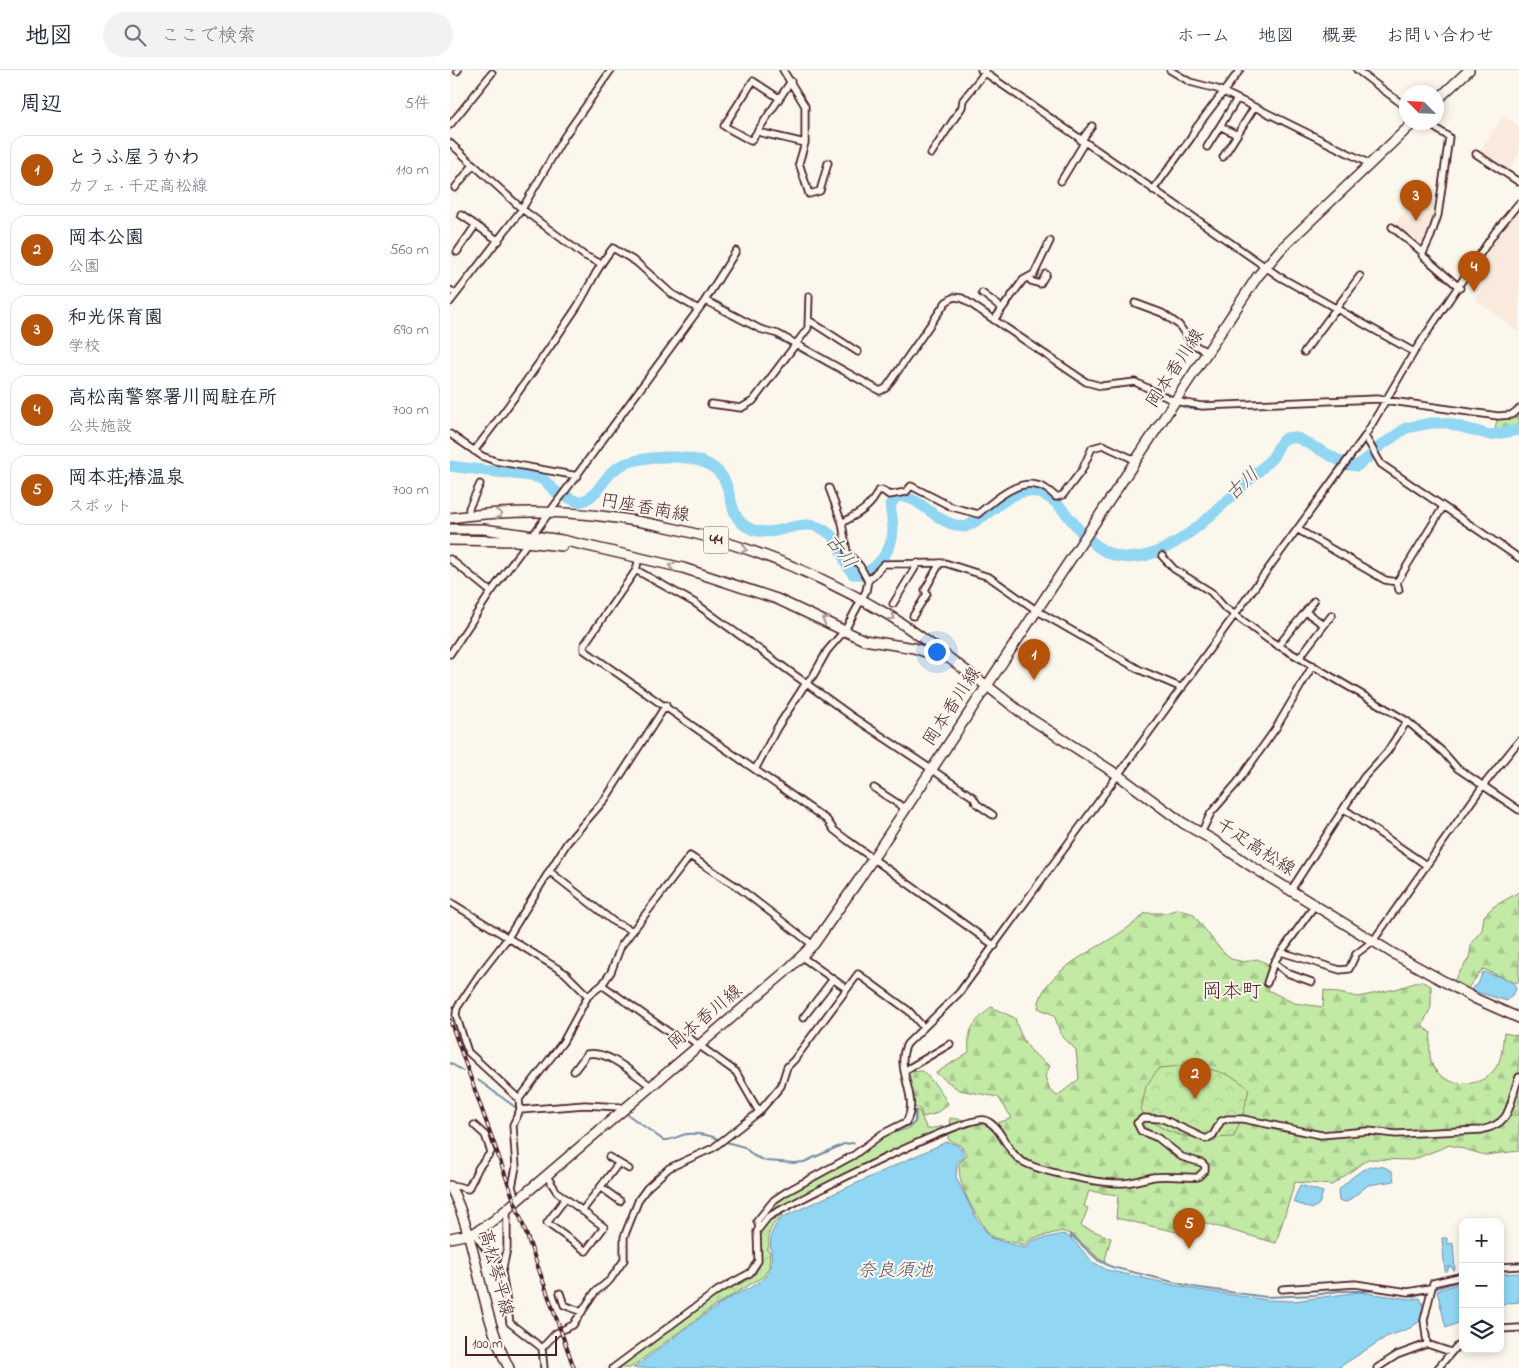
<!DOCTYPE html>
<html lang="ja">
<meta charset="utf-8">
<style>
:root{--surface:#fff;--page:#f2f2f3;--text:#1f2937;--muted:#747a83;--line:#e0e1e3;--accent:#b45309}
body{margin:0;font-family:"Indie Flower","Klee One",sans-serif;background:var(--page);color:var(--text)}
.controls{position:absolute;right:15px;bottom:15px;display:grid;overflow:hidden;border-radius:10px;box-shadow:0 2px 8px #0003}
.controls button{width:45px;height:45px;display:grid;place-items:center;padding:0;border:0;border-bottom:1px solid var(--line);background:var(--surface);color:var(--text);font:25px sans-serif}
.compass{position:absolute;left:949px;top:15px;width:45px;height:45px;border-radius:50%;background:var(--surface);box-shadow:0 2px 8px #0003;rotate:294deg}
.scale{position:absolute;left:15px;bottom:12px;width:92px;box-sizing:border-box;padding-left:5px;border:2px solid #4a1f2b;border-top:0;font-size:14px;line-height:18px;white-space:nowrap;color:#4a1f2b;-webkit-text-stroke:4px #fbf7ec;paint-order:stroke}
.you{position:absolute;left:486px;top:581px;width:18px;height:18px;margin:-12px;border:4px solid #fff;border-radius:50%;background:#1a73e8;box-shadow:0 0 0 8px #1a73e833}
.badge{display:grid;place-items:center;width:32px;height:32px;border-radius:50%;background:var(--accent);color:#fff;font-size:16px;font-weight:700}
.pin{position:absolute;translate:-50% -41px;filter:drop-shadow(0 1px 2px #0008)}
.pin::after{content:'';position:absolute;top:26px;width:18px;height:15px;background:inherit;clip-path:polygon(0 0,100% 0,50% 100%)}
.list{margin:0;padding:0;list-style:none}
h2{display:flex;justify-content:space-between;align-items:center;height:65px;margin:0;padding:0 20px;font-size:21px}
h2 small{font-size:16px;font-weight:400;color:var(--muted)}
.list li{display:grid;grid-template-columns:32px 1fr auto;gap:15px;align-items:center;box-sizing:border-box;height:70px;margin:0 10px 10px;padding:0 10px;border:1px solid var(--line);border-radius:15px}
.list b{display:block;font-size:19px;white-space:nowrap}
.list p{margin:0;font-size:16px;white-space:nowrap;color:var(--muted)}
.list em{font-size:16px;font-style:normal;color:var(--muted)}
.icon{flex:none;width:28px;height:28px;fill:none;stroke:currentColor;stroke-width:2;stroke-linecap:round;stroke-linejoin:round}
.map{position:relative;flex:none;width:1069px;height:1298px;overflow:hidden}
header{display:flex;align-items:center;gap:30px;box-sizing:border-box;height:70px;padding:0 25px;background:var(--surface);border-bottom:1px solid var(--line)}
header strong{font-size:24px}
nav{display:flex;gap:28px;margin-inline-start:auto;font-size:18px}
.search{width:350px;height:45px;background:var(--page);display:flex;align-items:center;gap:12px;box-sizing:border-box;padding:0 18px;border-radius:28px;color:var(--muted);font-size:19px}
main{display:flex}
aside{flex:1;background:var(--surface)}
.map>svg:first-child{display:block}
</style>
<header>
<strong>地図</strong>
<div class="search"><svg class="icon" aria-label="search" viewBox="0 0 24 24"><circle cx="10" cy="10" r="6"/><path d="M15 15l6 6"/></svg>ここで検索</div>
<nav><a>ホーム</a><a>地図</a><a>概要</a><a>お問い合わせ</a></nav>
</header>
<main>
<aside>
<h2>周辺<small>5件</small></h2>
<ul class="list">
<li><span class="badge">1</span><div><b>とうふ屋うかわ</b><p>カフェ · 千疋高松線</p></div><em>110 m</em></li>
<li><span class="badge">2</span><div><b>岡本公園</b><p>公園</p></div><em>560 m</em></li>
<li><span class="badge">3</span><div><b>和光保育園</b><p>学校</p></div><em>690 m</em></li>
<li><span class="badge">4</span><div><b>高松南警察署川岡駐在所</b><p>公共施設</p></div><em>700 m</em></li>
<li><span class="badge">5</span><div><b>岡本荘;椿温泉</b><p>スポット</p></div><em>700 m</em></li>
</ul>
</aside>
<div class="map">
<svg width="1069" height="1298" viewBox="0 0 1069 1298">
<defs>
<pattern id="forest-firs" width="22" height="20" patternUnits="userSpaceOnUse" patternTransform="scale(1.25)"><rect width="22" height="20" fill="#c2eaa5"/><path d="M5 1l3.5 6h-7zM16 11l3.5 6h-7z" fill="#a8c88e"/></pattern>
<pattern id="cemetery-stones" width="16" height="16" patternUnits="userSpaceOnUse" patternTransform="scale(1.25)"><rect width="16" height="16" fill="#c2eaa5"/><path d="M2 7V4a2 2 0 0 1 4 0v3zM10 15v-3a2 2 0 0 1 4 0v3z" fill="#a8c88e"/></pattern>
<pattern id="park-crowns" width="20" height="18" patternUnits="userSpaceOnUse" patternTransform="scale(1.25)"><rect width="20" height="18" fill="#c2eaa5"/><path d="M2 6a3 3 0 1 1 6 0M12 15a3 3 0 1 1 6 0" fill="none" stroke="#a8c88e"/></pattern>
</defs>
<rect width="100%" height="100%" fill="#fbf7ec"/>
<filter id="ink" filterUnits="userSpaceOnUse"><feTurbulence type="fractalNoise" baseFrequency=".02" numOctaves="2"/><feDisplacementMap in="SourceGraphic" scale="10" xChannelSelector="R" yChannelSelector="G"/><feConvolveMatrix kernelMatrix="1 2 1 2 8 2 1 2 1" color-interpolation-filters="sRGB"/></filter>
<g filter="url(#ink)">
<path fill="#faeadd" d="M1054,46l15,10v28l-11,18 -5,-4 -2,2 -24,-16z
M969,123l17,13v9l-9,27 -6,9 -28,-24z
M1069,137v126l-45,-35 17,-22 -14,-11z"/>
<path fill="#c2eaa5" stroke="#868468" d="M466,1040l3,1 8,18 19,-3 -171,82 -15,13 11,-16 7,-6 75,-40 31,-23 26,-8 6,-7z"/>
<path fill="url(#forest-firs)" stroke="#868468" d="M1069,822v89l-3,2 -33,-14 -16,20 -14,-7 16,-24 3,-16 10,-12 2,-14 9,-9z
M728,839l15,5 23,30 15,15 13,3 13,-3 16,7 -5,24 26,13 29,4 1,-17 34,7 38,-8 25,-8 10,5v21l-9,19 9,7c-1,12 -4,27 5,38 15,17 44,17 58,-1 9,-10 8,-25 10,-37l15,3v115l-34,4 -35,-10 -38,15 -44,-1 -36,26 -37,-3 -19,61 -89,-25 -6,15 -65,-15 2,-23 -29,-4 -5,15 4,2 -7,18 30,12 -7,25 -31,-28 -11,-4 -31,8 -6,6 -34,-8c-14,-21 -33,-47 -32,-73l8,-9 -6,-9 -13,-7 2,-21 45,6 17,-6 -14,-21 -39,-7 -23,-17 33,-21c-2,-25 5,-29 22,-45l24,11c7,24 14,34 35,48l-5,10 5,14 7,6 22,-17 -3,-29 -14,-14 -8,-21 -16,-7c5,-45 80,-64 107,-95h21z"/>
<path fill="url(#cemetery-stones)" stroke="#868468" d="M1069,347v10l-28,4 4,-1 2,-11z
M473,1001l17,19 8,14 -13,10 -12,3 -3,-8 -6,-2 -7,-35z"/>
<path fill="url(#park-crowns)" stroke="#868468" d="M743,995c21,5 41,9 56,24l-6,25 -9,23c-36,2 -69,3 -93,-27l5,-24 13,-18z
M331,1142l1,4c-11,9 -15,16 -13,31l-3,2 4,3 -1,15 -5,9 -51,31 -83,61h-13l102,-76 23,-9 14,-10 6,-14 -4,-26 8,-12z"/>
<path fill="#91d6f3" stroke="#758da3" d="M1033,902l24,7 8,6 1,5 -9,11 -37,-11 8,-6z
M496,1072c11,1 15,5 19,15l-8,6 -1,14 20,41 15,20 34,10 6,-7 32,-7 8,4 22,24 14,8 85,19 75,11 27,1 65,-9 52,7 9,-1 4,9 -4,14 -10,7 -24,9 -48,31h-705c30,-22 59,-45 90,-66 13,-9 32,-14 43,-26 15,-17 -8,-37 17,-59z
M924,1096l10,1 8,4 2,10 -26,4 -21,17 -8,-1 -1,-10c9,-10 22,-22 36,-25z
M850,1115l23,7 -4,12 -7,5 -19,-7z
M992,1168h5v6l6,-1 2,27h-2l-1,-3h-4v4h-3z
M1069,1203v29l-10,1 -9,3v-32z
M1013,1212v39l-17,7 -9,-37z"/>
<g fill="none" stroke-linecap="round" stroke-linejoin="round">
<path stroke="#758da3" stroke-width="2" d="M264,230l39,22
M326,268l14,8
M346,279l68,36
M729,335l12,4h12
M0,368l17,11
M126,401l117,-160
M0,993l13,8
M28,1010l37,27
M143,1038l22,2
M91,1041l32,-2
M177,1044l36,26c10,1 15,-5 24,-6 10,-1 25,1 33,6
M434,1066l29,-12 2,-3v-10
M273,1071l21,6 10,9 12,5 28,2 10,-1 40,-18 10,-1
M621,1168v-3l27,25 14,7 81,20 73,10 49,-2 23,-4h42l34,5 12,-4
M1050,1201l19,-2
M984,1219l29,-9"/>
<path stroke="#91d6f3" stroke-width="11" d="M926,379l30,-21 25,-5h16l43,12 29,-5
M899,395l8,1 12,-9
M0,396l87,11 8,4 11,11 22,10c19,-3 23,-21 36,-32 19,-15 67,-16 89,-8 39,15 17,54 48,67 29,12 52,-19 80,6 12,11 11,27 22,39 22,2 40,-25 40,-45 0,-8 -2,-16 -3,-24l7,-9c28,1 34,27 68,31 33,-14 54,-56 91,-24 10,9 17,20 26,30
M640,470c47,47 107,-11 143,-45 13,-12 27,-24 39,-37 4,-5 6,-12 10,-17 5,-5 12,-4 18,-2l40,22"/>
<defs>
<path id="minor" d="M333,0l22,36v37l-6,20 10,31 11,-3 8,-28
M531,0l299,207 134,75
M720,0l20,12 27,7 46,22 107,53
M907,0l49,37
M7,1l1,-1
M329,28l-26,-17 -29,45 27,15 40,-60
M976,52l23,15 -11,78 -7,21 -9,19 38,33
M0,55l42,-52
M770,56l17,9
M308,62l47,11
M631,71l11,-15
M0,73l72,66 63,47 15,7
M757,77l30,-48
M481,84l31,-47 1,-7 23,-29
M1026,84l43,28
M773,87l31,-49
M611,111l23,-38
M5,118l18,-23
M703,120l38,-52 5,-10 44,-58
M11,145l38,26
M942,157l30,25
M7,182l18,-26
M579,207l2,4 9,3 6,-10
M0,220l6,4
M532,223l20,15
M0,232l72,-93 42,-72 47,-67
M254,232l32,-51
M685,233l27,10 17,12 12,18 16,9
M544,250l29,-40 11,-6 16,-33
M360,251l48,31
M854,282l56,-76
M261,334l30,4 12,-7 55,-73 1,-32
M0,364l32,22 13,5 83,15
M915,366l16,28 138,94
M24,381c36,-46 69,-93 101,-141 15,-22 19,-40 38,-62l23,14 36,32 26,15
M19,446v-8l11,-24
M392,453c15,-9 29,-15 36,-32l4,-1 7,5 17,-3 5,-6 41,21 26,7c14,-12 38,-34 58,-29 8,1 15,7 20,12l7,-2 19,-25 10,-22 11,-3 32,15
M847,459l88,51 12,2
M712,486l12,13 37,23 13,15 45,33 138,81 36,31 14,16 62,42
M189,488l-3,12 -52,75v5l243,170 7,10 13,10 148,106
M0,489l41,33
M186,500l59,33 155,112 123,82 4,7 16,11
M418,511l16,-17 61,-1 44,14 47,33 104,60 42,18
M949,520l-2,-8 46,-75
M443,534l25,-41
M856,542l18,13
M463,546l14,-22 -2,-4 15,-27
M828,576l36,-45
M0,584l41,-62 213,-290h4l52,27 18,5 102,57 6,-3 60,-86 8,-5 8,1 124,84 15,4 34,-4 39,19 28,5 175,-7 121,17 13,-1 8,-6
M849,588l33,-43
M306,698l21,-40 29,-45 7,-7 14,-25 18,-21 21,-39 2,-10 -8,-15 -13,-14 -5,-29 -13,-35
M424,718l32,21
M894,739l82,56
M751,763l10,-20 26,-30 39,-55 37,-63
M99,801l65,51 19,9
M841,820l73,-113 23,-25 20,-31
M0,832l115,71 23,23
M831,882l59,18 9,-1 7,-15 17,-13 109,-154 37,-46
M352,887l45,32
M824,892l13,11 25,9
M817,913l7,-21 41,-57
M152,915l68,48 5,4 14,1 47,34 23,40
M353,948l30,-39
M124,1001l13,-17c22,-4 46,20 64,32
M454,1001l46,-27
M69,1029l44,-57 25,-46 14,-11 9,-13 10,-26 69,-90 49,32 74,57
M70,1040l65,-5 35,2 3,2
M159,1087l20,12
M96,1105l11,17 47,35 -18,24 -39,-28 18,-24
M1,1118l6,-2 11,3 11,-22 12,-15 -6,-17 -11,-10
M152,1118l18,13
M67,1131l-5,-14 4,-20 -3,-42 7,-15 -1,-11 -51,-47 -12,-37 1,-7 22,-33 28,-36 60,-96 39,-45 60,-93
M57,1139v40l-5,23 8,51 32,25 2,20
M132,1141l36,-47
M309,1157l-2,-6 17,-21 12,-8 68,-37 28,-21 24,-12c15,-25 -13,-53 1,-78l52,-51 382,-524 24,-33 49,-84 81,-120 24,-29
M24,1163l28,39
M1050,1197l19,-1
M832,1219l73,-5 53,8 22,-4
M110,1223l4,12 18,7
M1050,1259l19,-1
M92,1278l14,-15 17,-8 22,-33 15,-12 14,-20v-23l15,-38 8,-11 22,-20 44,-20 46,-36 22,-26 6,-19 7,-7 64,-86 51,37 14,16
M1001,1282l-24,-8 -3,-24 9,-37 30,-7
M163,1298l104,-77 33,-18 8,-12 -1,-30 11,-14c26,-15 198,-103 217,-97 16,6 21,30 35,40 18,12 81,24 103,23 10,0 20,-4 30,-6 15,-2 30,1 45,0l7,-7v-4l-3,-3 -20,-6 -24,-19 -17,-7 -4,-8 6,-5 20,1 43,20 7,-4 8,-14 6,-2h16l78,16 47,-4 28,3 85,-4c33,-7 27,-26 38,-53
M927,1298l20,-13 30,-11
M988,1298l18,-21 7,-3"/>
<path id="secondary" d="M986,31l33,-31
M536,615l37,29 95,61 65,48 30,17 38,26 143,88 82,45 43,19
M0,1116c29,57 29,125 59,182
M0,1168l24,-5 19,-12 291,-248 30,-29 44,-63 399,-604 24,-28 133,-127"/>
<path id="primary" d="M0,448c148,-22 307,19 435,95 36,21 67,49 101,72
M0,459h33l79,11 121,28 94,31 87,41 50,8 29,10
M0,470l66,1 46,5"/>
</defs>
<use href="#minor" stroke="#4a1f2b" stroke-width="9"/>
<use href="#secondary" stroke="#4a1f2b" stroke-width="12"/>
<use href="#primary" stroke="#4a1f2b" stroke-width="12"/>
<use href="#minor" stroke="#fbf7ec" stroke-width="5.5"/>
<use href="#secondary" stroke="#fbf7ec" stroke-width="9"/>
<use href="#primary" stroke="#fbf7ec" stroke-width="9"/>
<defs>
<path id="rail" d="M0,950l124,348"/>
</defs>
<use href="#rail" stroke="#4a1f2b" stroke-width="4"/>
<use href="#rail" stroke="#fbf7ec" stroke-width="2" stroke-dasharray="5.5" stroke-linecap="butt"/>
</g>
<defs><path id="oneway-chevron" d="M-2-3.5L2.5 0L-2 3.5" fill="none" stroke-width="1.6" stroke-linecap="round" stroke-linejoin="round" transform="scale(1.25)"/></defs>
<g stroke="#ab9695">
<use href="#oneway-chevron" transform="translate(49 444) rotate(-3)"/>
<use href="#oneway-chevron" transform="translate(294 479) rotate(18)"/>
<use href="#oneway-chevron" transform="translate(222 496) rotate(-167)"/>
<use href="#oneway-chevron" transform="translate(442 547) rotate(33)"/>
<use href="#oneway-chevron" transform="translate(375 550) rotate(-155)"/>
</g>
</g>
<g text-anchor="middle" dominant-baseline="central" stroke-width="4" stroke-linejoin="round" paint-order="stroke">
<rect fill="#fbf7ec" stroke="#7f6065" stroke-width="1" x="253.5" y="456.5" width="25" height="27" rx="4"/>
<g font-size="16" font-weight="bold" fill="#4a1f2b">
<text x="266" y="470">44</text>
</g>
<g font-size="18" fill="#4a1f2b" stroke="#fbf7ec">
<text transform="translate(726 299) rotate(-57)">岡本香川線</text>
<text transform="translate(195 439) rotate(10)">円座香南線</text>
<text transform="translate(503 637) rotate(-57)">岡本香川線</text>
<text transform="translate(805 778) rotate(33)">千疋高松線</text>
<text transform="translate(256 948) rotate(-40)">岡本香川線</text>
<text transform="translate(45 1203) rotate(75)">高松琴平線</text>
</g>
<g font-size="19" font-style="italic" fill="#5f5667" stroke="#fbf7ec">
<text transform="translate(793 415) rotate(-43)">古川</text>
<text transform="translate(390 482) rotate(53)">古川</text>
<text x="445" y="1201">奈良須池</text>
</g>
<g font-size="20" fill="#4a1f2b" stroke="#fbf7ec">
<text x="782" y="922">岡本町</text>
</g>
</g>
</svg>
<div class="controls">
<button>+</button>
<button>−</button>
<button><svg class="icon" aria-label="layers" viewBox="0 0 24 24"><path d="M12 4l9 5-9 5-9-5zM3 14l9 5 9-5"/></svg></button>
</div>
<svg class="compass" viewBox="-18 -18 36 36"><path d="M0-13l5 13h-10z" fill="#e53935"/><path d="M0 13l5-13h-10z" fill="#747a83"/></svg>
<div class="scale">100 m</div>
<div class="you"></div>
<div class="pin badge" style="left:584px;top:610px">1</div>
<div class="pin badge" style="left:745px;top:1029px">2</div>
<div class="pin badge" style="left:966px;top:151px">3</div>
<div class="pin badge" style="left:1024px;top:222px">4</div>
<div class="pin badge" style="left:739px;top:1179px">5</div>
</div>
</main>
